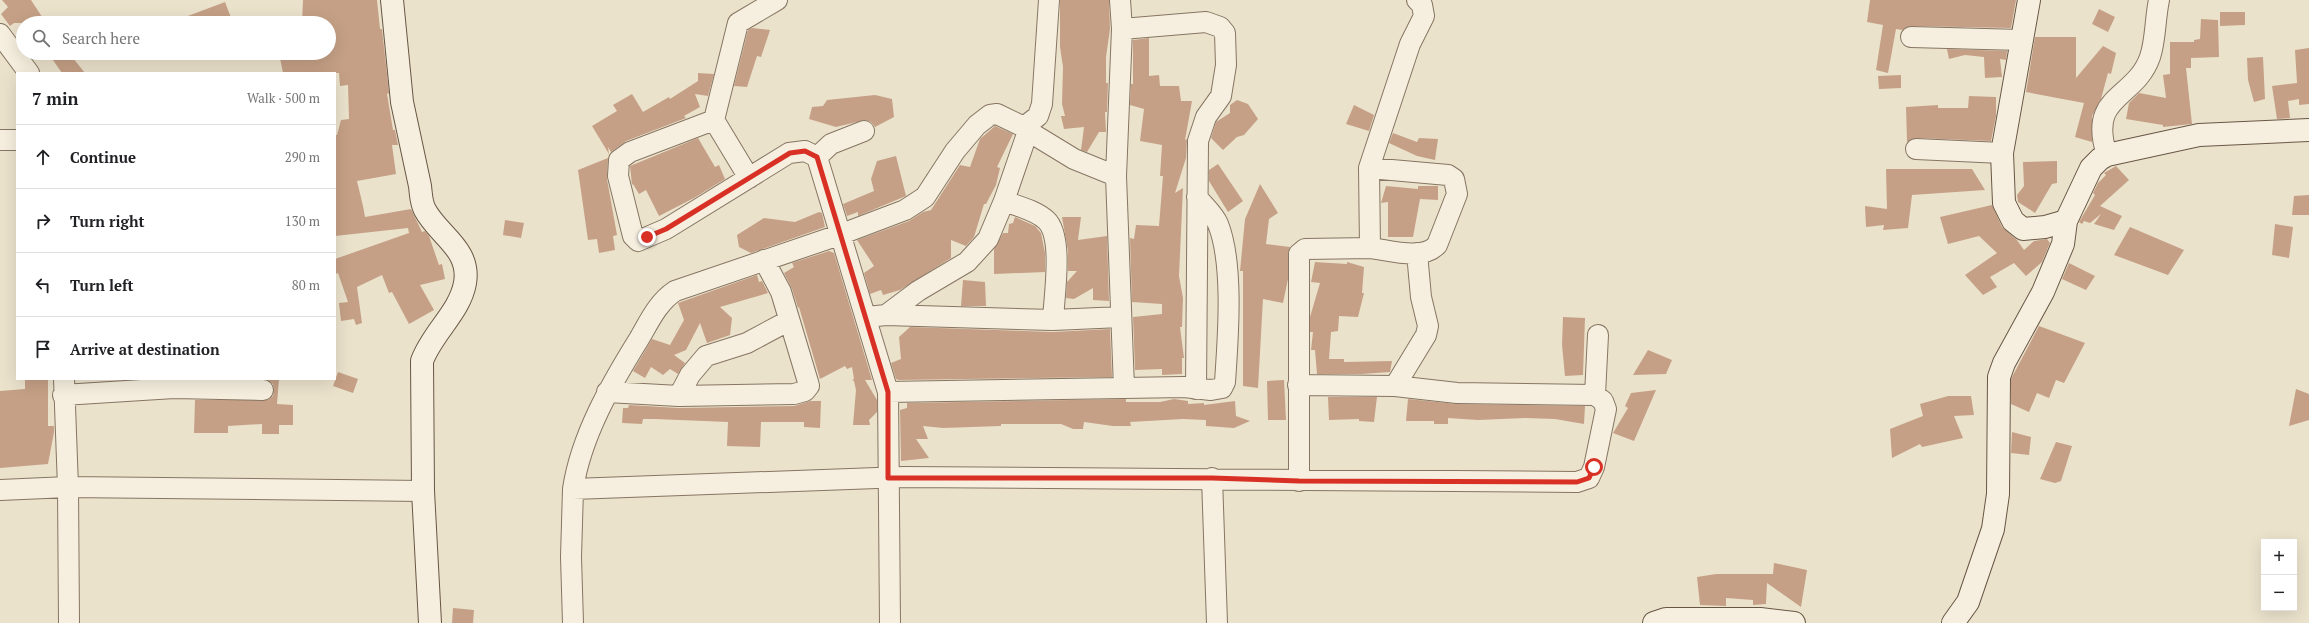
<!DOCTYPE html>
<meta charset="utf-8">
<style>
:root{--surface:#fff;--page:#f6f6f6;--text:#202124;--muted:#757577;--line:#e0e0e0}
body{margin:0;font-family:"PT Serif",serif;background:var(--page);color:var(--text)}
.controls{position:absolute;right:12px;bottom:12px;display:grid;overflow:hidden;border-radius:0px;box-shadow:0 4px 16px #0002}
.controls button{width:36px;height:36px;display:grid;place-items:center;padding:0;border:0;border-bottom:1px solid var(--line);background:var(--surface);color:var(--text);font:20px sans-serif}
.stop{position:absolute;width:12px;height:12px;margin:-9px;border:3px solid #d93025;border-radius:50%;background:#fff}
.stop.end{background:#d93025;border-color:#fff;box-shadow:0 1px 4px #0008}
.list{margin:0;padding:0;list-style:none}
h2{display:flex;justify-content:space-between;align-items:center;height:52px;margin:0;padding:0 16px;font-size:17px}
h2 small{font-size:13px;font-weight:400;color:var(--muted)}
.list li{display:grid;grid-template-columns:26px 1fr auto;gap:12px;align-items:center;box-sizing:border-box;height:64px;padding:0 16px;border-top:1px solid var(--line)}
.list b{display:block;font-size:15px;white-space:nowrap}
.list em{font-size:13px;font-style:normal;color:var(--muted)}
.icon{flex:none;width:22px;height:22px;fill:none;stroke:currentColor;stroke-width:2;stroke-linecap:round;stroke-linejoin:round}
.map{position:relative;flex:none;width:2309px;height:623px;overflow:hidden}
.search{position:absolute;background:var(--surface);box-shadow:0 4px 16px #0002;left:16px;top:16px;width:320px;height:44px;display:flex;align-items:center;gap:10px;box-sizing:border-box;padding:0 14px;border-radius:22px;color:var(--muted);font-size:15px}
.panel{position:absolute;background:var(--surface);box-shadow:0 4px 16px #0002;left:16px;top:72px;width:320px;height:308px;border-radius:0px}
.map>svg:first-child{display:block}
</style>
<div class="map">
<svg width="2309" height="623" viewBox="0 0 2309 623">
<rect width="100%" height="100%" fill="#ebe2cc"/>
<path fill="#c5a086" d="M2,0h29l15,23h-32l-4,3 -9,-12 7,-7z
M303,0h74l3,29h2l7,64 -2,1 6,36h2l3,15h-6l4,29 -39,7 6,25 2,11 46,-8 11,23 3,-1 4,5 10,29 3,-1 3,15 -25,6 14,25 -25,14 -17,-32 -3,1 -7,-18 -25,12 5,36 -6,2 -2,-6 -13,2 -2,-18 9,-1 -10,-29 -3,1v-15l74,-26 -1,-5 -73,8v-101h2l4,-15 8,-1 -1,-34 -8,1 -1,-13h-56l-4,-20h50v-30h-27z
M1060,0h49l1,29 -4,28v26h2l-1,29h-2l1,20h-7l-12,20 -6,-2 3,-23 -20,2 -3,-13h4l-3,-12 1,-37 -3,-20z
M1870,0h146l-5,28 -100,-2 -9,4 -6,-1 -8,44 -12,-3 7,-45 -16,-3z
M225,2l8,21h-61v-1z
M2099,9l16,8 -7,15 -16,-8z
M2220,12h25v13l-25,1z
M2201,19l17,1 1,37 -28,1v10h-5l6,56 -29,3v-2l-37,-6 3,-16 10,-10 27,5 -3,-23 7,-1v-32h24v-2l6,-1z
M752,28l18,2 -9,27 -4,-1 -10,31 -13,-1 14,-56z
M2035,37h41v41l27,-32 13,7 -5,21 -3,-1 -7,26 -9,17v26l-17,-5 9,-34 -58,-11z
M1149,38v38l10,-1 1,11h19l2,15h11l-7,39 2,-1 -1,19 -11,35 8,-5 -4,88 4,22 -1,29h-2l4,31h-2v16l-20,1v-6l-27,1 -2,-53 29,-3v-10l-30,-2 -2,-64 4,1 2,-14 23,1 4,-50h-3l2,-31 -22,-4 4,-32 -14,-4 1,-21h2v-44z
M2309,48v56l-10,1v-6l-11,2 2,17 -13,1 -5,-33 25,-3 -2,-33z
M1947,49l60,2 -1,9 -6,-1 2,18 -17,1 -1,-21 -19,-2 -16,4z
M48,53h21l16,20h-23z
M2263,57l2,42 -11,3 -6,-22 -1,-22z
M698,73l16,1 -6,22 -13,-2 5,13 -16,9 2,2 -60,23 -15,11 -3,-5 1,7 -17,-28 25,-15 -4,-6 19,-11 11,18 26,-15 1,2 28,-18z
M1901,75v13l-22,1 -1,-13z
M875,95l17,4 2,18 -19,10 -4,-5 -6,-2 -29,7 -27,-8 3,-12 11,-1 4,-6z
M1969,96l27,1v19l-5,25 -74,-3 -10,4 -1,-35 32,-2v3h30z
M1237,100l11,4 10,15 -14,16 -7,2 -14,13 -12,-12 5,-16 14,-9v-8z
M1354,105l20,10 -5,16 -23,-7z
M995,126l18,8 -16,33 3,1 -4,17 -10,19h-2l-10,33 -8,9 -15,-6v18l-51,32 -17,5 -2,-5 -11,4 -6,-21 10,-7 -17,-26 52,-19 14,-9 8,-2 29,-45 10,2 10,-28z
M1393,133l24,9 2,-4 19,1 -3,21 -18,-4 -28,-13z
M698,138l17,29 4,-2 6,14 -31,19 -35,18 -13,-26 -7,4 -6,-10 -1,1 -2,-19z
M896,156l10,40 -48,20v-4l-11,4 -4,-12 31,-13 -3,-12 6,-18z
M608,158l-1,21 10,56 -4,1 2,14 -16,3 -2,-14 -9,1 -10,-70z
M2057,161v22l-5,1 -17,29 -17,-11 -1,-7 7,-9 -1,-24z
M1218,164l25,37 -15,11 -19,-31v-11z
M2116,166l13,14 -29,26 22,10 -8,14 -20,-6 7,-10 -11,9 -6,-2 -2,3 -3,-2 16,-27 -2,-2 5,-10 8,-8 -2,-2z
M1886,169h86l13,21 -73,5 -4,33 -25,2 1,-5 -18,2 -1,-21 22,3z
M1260,184l18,29 -9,6 -3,25 24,3 -2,7v25l-5,24 -20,-4 -5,89 -15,-2v-115h-3l5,-52z
M1386,186l32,3v-3h20v14l-18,-1 -7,38h-25v-35l-7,1z
M2309,195v20h-17l2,-19z
M1992,205l10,22 15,13 7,10 10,-9 13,-2 3,4 -8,19 -16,14 -12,-13 -24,14 7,10 -14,8 -18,-20 32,-22 -18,-17 -31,8 -8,-27z
M819,212l3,1 3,14 -74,26 -12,-6 -2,-12 27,-17 31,4z
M1015,217l20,9 6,7 4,20v19l-51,2v-25l9,-16h5l1,-9 4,-1z
M1062,217h19l-3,23 29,-4 2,65 -16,-1v-12l-19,11 -8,-1 1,-16 10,-11h-9v-20z
M505,220l19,3 -3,15 -18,-3z
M2275,224l18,3 -4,31 -17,-3z
M2130,227l54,23 -16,25 -54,-20z
M829,251l5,2 38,127h-7l12,20v12l-8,8 1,5h-17l3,-35 -2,-9 -2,-1 2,-1 -2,-12 -5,2 -2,-3 -25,13 -21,-72 -1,1 -6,-19 -8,-16 10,-6 -2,-4z
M1315,262l32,2v-2l17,5 -2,26h2l-6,24 -19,-1 -1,15 -7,1 -2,27h15v3l48,-1 -2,11 -28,2h-45l-2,-24h-4l2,-18h-3v-15l10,-34 -9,-1z
M2069,263l26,13 -9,14 -24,-11z
M757,275l2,7 3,-1 6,12 -48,14 12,11 -2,17 -23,8 -7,-20 -14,27 -12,5 11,8 -7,11 -8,-5 -7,6 -12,-8 -6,11 -12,-7 19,-32 18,6 14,-25 -6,-17z
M963,280l22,2 1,24h-25z
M1563,317l22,1 -2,57 -18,1 -3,-31z
M2039,326l46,17 -21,40 -8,-3 -7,18 -12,-5 -8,19 -18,-8v-25z
M910,327l143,5 57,-3 2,48 -213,3 -3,-1 -5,-16 10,-4 -2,-22z
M1648,350l24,10 -6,14 -33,1z
M338,372l20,7 -5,14 -20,-7z
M25,379h23v47h6v6l-6,32 -48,4v-77l25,-2z
M265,379h14l-2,25 16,1v20h-14v9h-17v-10l-34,2v7h-34l1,-33h73l5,-4 1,-6 -1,-6z
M1284,380l2,40h-18l-1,-39z
M2296,389l13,5v26l-20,6z
M1656,390l-22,51 -21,-8 15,-25 -3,-2 6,-13z
M1948,396h23l3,19 -20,1 9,22 -41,9 -2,-3 -28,14 -2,-29 33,-13 -3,-12z
M1328,397h49l-3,25 -15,-1v-2l-30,1z
M1126,399v3h34l14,-3 14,2v3l16,-1v2l31,-4 1,15 14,5 -16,7 -28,-2v-6l-23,-1 -53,3 1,4h-18l-29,-4 -1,7h-10l-12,-5h-60v2l-58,2 -20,-2 5,13h-12l13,19 -28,3 -1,-51 7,-2v-5z
M1408,399l49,5 128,2 -1,18 -29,-5 -30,-1 -47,2 -30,-2v6h-14v-3h-28z
M810,401h11l-1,27 -16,-1v-5h-43l-1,25 -33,-1 1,-24 -73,-3h-12l-1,5 -20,-1 1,-15h5l1,-3 50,3 115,-2z
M2012,432l19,5 -2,18 -18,-2z
M2056,442l16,4 -11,35 -6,2 -15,-4z
M1774,563l33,7 -6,37 -34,-24 -1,21 -13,1v-5l-27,-2v8l-26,-1 -3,-28 19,-3h57z
M453,608l21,2 -1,13h-21z"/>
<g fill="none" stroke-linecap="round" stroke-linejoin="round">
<defs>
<path id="street" d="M1120,0l2,29 -6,147 8,212
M1122,29l84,-7 14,5 5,6 1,32 -5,31 -15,21 -8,24 -2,248
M0,34l29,39
M1911,37l110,3
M714,120l-84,32 -11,8 -1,16 15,60 5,5 28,-12 123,-76 16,-2 12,6 71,235 2,231
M1024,127l14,-11 4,-12 7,-104
M0,140h17
M1916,149l86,4
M2107,155c-20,-61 28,-55 43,-98 6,-18 5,-39 9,-57
M817,157l14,-13 33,-13
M1369,168l79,7 6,4 3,15 -20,51c-15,16 -48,5 -67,3
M749,178l-35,-58 24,-97 39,-23
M1004,201c13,5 31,9 42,19 18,16 8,76 7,100
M886,315l32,-24 49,-29 21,-23 16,-38 24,-70
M867,317l19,-2 167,5 68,-3
M64,379l4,108 1,136
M1395,386l31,-51 2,-9 -7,-29 -4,-44
M174,388l89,2
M607,392l72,4 115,-2 11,-3 4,-5 -1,-4 -27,-90 -17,-32
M888,392l296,-5 27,3 11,-2 3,-6c3,-44 9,-118 -7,-158 -4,-10 -15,-19 -21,-27
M63,395l111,-7v-9
M1595,395l3,-60
M679,396l11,-21 16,-19 41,-13 41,-22
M1212,478l5,145
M1299,481v-227l6,-5 65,-1 -1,-80 41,-124 14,-28 -2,-11 -5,-5
M573,489c8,-53 38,-105 66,-150 10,-17 19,-37 36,-48l164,-56 66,-25 20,-13 30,-46 22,-26 13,-10 7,-1 27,13 4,4 46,28 42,17
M0,490l68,-3 355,4
M573,623l-2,-66 2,-68 331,-12 673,5 12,-4 5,-11 12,-58 -3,-8 -8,-6 -138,-2 -62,-7 -97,-1"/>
<path id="secondary" d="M392,0l10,102 18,84c1,8 1,17 5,24 13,25 46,39 40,73 -5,29 -33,50 -43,78l1,130 7,132
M2029,0l-27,153 2,50 9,18 10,8 22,-2 21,-6
M1654,623l12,-4h94l34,4
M1953,623l15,-21 25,-73 5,-35 1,-117 5,-14 39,-71 20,-48 3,-23 25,-53 9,-9 7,-4 92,-20 110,-5"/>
</defs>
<use href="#street" stroke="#867562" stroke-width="22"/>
<use href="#secondary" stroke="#685644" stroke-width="24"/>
<use href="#street" stroke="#f6efdf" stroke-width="20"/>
<use href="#secondary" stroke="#f6efdf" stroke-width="22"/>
</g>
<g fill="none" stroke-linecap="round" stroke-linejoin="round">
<path stroke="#d93025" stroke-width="5" d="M647,237l19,-8 124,-76 15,-2 12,6 71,235v86h324l87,3 278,1 12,-4 5,-11"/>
</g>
</svg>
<div class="controls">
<button>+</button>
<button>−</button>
</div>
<div class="stop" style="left:1594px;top:467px"></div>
<div class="stop end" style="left:647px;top:237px"></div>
<div class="search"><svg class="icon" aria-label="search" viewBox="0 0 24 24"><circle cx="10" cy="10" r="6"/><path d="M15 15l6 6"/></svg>Search here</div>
<section class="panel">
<h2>7 min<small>Walk · 500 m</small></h2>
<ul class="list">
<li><svg class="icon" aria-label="ahead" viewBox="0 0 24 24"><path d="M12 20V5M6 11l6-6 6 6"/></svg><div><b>Continue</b></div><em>290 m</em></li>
<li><svg class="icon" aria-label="right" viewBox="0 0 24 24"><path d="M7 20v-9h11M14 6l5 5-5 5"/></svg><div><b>Turn right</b></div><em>130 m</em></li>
<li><svg class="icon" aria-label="left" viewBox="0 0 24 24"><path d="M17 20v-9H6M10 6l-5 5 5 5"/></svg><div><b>Turn left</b></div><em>80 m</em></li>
<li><svg class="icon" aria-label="arrive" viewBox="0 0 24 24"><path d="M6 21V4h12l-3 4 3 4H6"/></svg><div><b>Arrive at destination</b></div></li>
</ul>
</section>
</div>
